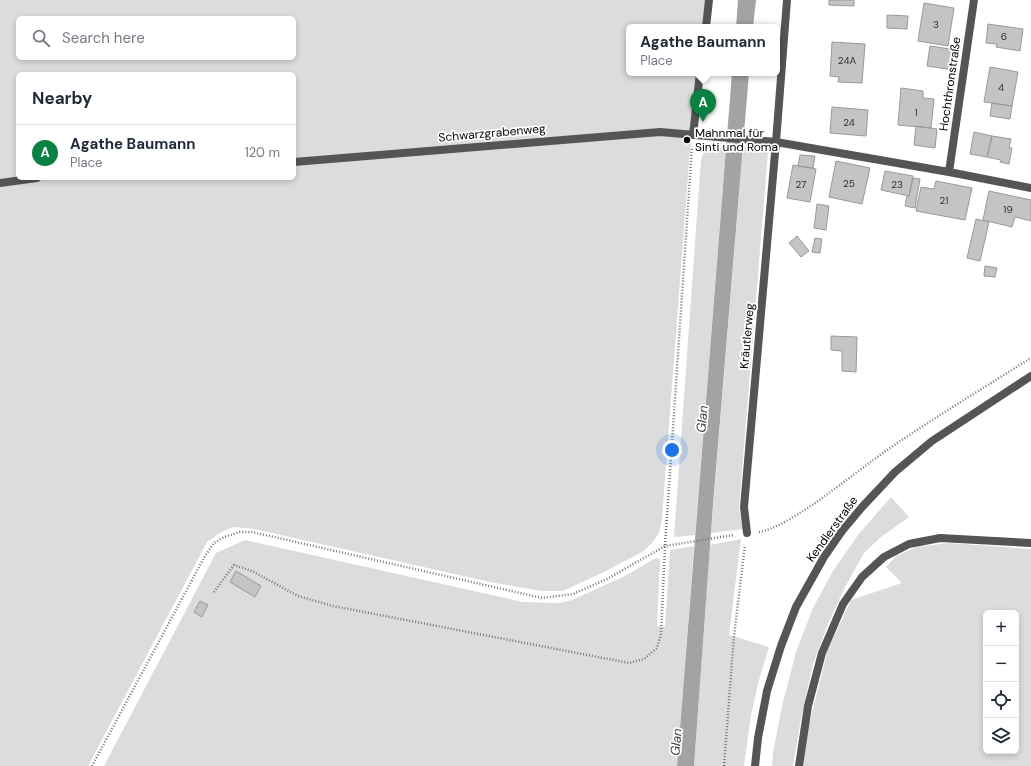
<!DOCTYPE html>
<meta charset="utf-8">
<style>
:root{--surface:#fff;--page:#f2f2f3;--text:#1f2937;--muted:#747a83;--line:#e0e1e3;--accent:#0b8043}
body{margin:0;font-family:"DM Sans",sans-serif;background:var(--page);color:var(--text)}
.controls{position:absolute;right:12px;bottom:12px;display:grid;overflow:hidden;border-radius:6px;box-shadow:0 2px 6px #0003}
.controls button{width:36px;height:36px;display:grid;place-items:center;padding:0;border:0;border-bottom:1px solid var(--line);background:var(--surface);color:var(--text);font:20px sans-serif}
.you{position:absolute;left:672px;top:450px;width:14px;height:14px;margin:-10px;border:3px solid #fff;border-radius:50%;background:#1a73e8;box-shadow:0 0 0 6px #1a73e833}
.badge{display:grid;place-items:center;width:26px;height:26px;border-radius:50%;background:var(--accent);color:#fff;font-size:13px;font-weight:700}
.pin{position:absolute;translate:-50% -33px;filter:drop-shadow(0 1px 2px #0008)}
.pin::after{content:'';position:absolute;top:21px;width:14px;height:12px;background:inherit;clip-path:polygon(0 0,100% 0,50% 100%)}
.popup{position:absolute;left:626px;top:24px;width:154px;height:52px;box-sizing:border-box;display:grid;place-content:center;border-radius:6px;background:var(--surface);filter:drop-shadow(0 1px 3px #0005);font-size:13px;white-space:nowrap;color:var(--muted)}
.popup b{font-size:15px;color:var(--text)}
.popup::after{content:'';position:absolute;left:50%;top:100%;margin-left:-8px;border:8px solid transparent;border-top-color:var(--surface)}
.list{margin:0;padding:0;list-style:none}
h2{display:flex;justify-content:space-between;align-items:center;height:52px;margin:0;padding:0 16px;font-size:17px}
h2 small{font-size:13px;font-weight:400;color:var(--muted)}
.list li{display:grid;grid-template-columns:26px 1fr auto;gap:12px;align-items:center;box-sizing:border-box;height:56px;padding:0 16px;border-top:1px solid var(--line)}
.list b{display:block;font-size:15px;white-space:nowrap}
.list p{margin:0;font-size:13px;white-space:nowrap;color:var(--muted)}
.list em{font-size:13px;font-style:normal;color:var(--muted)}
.icon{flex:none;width:22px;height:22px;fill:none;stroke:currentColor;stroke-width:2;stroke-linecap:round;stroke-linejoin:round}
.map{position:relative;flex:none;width:1031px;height:766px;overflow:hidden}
.search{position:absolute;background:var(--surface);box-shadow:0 2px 6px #0003;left:16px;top:16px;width:280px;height:44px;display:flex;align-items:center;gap:10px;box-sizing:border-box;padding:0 14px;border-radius:6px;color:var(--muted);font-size:15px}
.panel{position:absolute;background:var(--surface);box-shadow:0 2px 6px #0003;left:16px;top:72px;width:280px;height:108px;border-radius:6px}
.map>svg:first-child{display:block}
</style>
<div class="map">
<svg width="1031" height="766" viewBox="0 0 1031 766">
<rect width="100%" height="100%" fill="#fff"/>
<path fill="#dcdcdc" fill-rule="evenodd" d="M0,0h706l-3,27h-74v46h69l-9,89 -27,356 -3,15 -7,10 -10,9 -36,19 -43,20h-22l-51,-9 -236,-53 -20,-2 -13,5 -14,10 -119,224h-88zM18,18h276v40h-276zM18,74h276v104h-276z
M705,147h21l-31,388 -21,2 27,-377z
M743,147l21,1 4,4 -29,356 4,21 -32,4z
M891,497l18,20 -28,20 -17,16 -20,36 -16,35 -15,40 -13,60 -7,42h-21l1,-13 9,-47 14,-54 17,-44 20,-37 25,-36z
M741,539l-12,96 40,12 -10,33 -8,35 -7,51h-50l16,-221z
M245,540l278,62 36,1 13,-3 53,-24 31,-18 4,1 -3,67 8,1 5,-77 24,-4 -17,220h-573l112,-213z
M949,543l82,6v217h-228l4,-33 21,-84 23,-49 51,-17 -16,-16 10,-11 21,-9zM986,613h30v138h-30z"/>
<path fill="#a3a3a3" d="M738,0h18l-3,27h-17z
M732,73h17l-36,432 -19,261h-17z"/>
<path fill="#c4c4c4" stroke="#999" d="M829,0h25v6l-25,-1z
M924,3l30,5 -6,38 -30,-5z
M887,15l21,1 -1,13 -20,-1z
M988,24l35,5 -3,22 -24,-4 1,-3 -11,-1z
M832,42l33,2 -3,39 -24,-1 1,-5 -9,-1z
M930,46l27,4 -3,20 -27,-4z
M990,67l28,5 -6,34 -28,-4z
M901,88l22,3v7l11,1 -3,29 -33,-3z
M992,103l20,3 -2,13 -20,-3z
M832,107l36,3 -2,26 -36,-3z
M916,126l21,3 -2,19 -21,-3z
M974,132l18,4 -5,21 -17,-3z
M992,136l19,3 -2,9h3l-3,16 -9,-2 1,-2 -14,-3z
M800,155l15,1 -2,12 -15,-2z
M836,161l34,7 -8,36 -33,-7z
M793,165l23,4 -6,33 -23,-4z
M885,171l28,5 -4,20 -28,-6z
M913,178l7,1 -5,29 -10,-2 2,-10h2z
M936,181l36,7 -7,32 -49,-9 5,-24 13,2z
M989,191l42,9v21l-16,-4 -3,10 -29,-7z
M817,204l12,2 -3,24 -12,-2z
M976,219l13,3 -9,39 -13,-3z
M797,236l12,15 -8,6 -12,-14z
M815,238l7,1 -2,14 -8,-1z
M985,266l12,2 -2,9 -11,-1z
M831,336l26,1 -1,35 -14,-1v-20l-11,-1z
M236,571l25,15 -6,11 -25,-15z
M200,601l8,4 -6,12 -8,-5z"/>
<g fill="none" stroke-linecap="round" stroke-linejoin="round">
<path stroke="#777" stroke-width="2.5" stroke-dasharray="1 2" stroke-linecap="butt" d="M759,532c16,-3 31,-13 44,-21 29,-19 56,-41 84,-61 47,-32 96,-62 144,-92
M214,592l20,-27 18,6 46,25 35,10 296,57 15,-4 13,-11 4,-14 4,-88 27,-399
M92,766l113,-210 9,-13 10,-6 16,-5h12l290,66 31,-4 34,-15 58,-33 69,-11
M724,766l10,-130 11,-91"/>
<path stroke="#555" stroke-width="8" d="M706,27l3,-27
M693,135l7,-62
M747,533l-3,-26 32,-365
M799,766l9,-60 14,-53 21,-49 19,-27 22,-20 25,-13 31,-6 91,5"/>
<path stroke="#555" stroke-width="8" d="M776,142l11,-142
M294,162l366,-30 116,10 173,30 82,16
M949,172l25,-172
M0,183l37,-5"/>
<path stroke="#555" stroke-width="8" d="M755,766l3,-28 9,-47 14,-45 15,-39 28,-50 18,-26 21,-25 32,-34 37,-31 99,-65"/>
</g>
<circle fill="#000" stroke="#fff" stroke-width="1.5" cx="687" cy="140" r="4"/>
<g text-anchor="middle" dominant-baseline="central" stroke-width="3.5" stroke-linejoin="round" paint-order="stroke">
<g font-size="10" fill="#313131">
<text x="936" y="24">3</text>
<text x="1004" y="36">6</text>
<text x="847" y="60">24A</text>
<text x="1001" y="87">4</text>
<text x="916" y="112">1</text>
<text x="849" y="122">24</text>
<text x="849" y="183">25</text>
<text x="801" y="184">27</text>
<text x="897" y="184">23</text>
<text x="944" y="200">21</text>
<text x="1008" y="209">19</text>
</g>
<g font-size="12" fill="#000" stroke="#fff">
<text transform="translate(950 84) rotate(-82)">Hochthronstraße</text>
<text transform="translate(492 133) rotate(-5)">Schwarzgrabenweg</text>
<text transform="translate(747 336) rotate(-85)">Kräutlerweg</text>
<text transform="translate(832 529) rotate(-54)">Kendlerstraße</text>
</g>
<g font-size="12" fill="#000" stroke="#fff" text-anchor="start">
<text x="695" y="133">Mahnmal für<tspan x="695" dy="14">Sinti und Roma</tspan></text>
</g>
<g font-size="13" font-style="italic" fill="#444" stroke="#fff">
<text transform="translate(702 419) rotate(-85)">Glan</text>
<text transform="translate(676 742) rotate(-85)">Glan</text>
</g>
</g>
</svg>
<div class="controls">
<button>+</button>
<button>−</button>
<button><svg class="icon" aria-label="locate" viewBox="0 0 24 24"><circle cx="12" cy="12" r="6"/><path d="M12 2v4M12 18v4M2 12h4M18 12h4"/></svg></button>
<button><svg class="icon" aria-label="layers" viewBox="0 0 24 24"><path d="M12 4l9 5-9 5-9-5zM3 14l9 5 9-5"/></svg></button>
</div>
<div class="you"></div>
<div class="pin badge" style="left:703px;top:122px">A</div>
<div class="popup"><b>Agathe Baumann</b>Place</div>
<div class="search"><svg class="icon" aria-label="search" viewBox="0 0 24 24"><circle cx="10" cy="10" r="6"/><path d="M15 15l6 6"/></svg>Search here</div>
<section class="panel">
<h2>Nearby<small></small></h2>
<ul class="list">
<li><span class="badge">A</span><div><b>Agathe Baumann</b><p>Place</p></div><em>120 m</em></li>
</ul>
</section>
</div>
